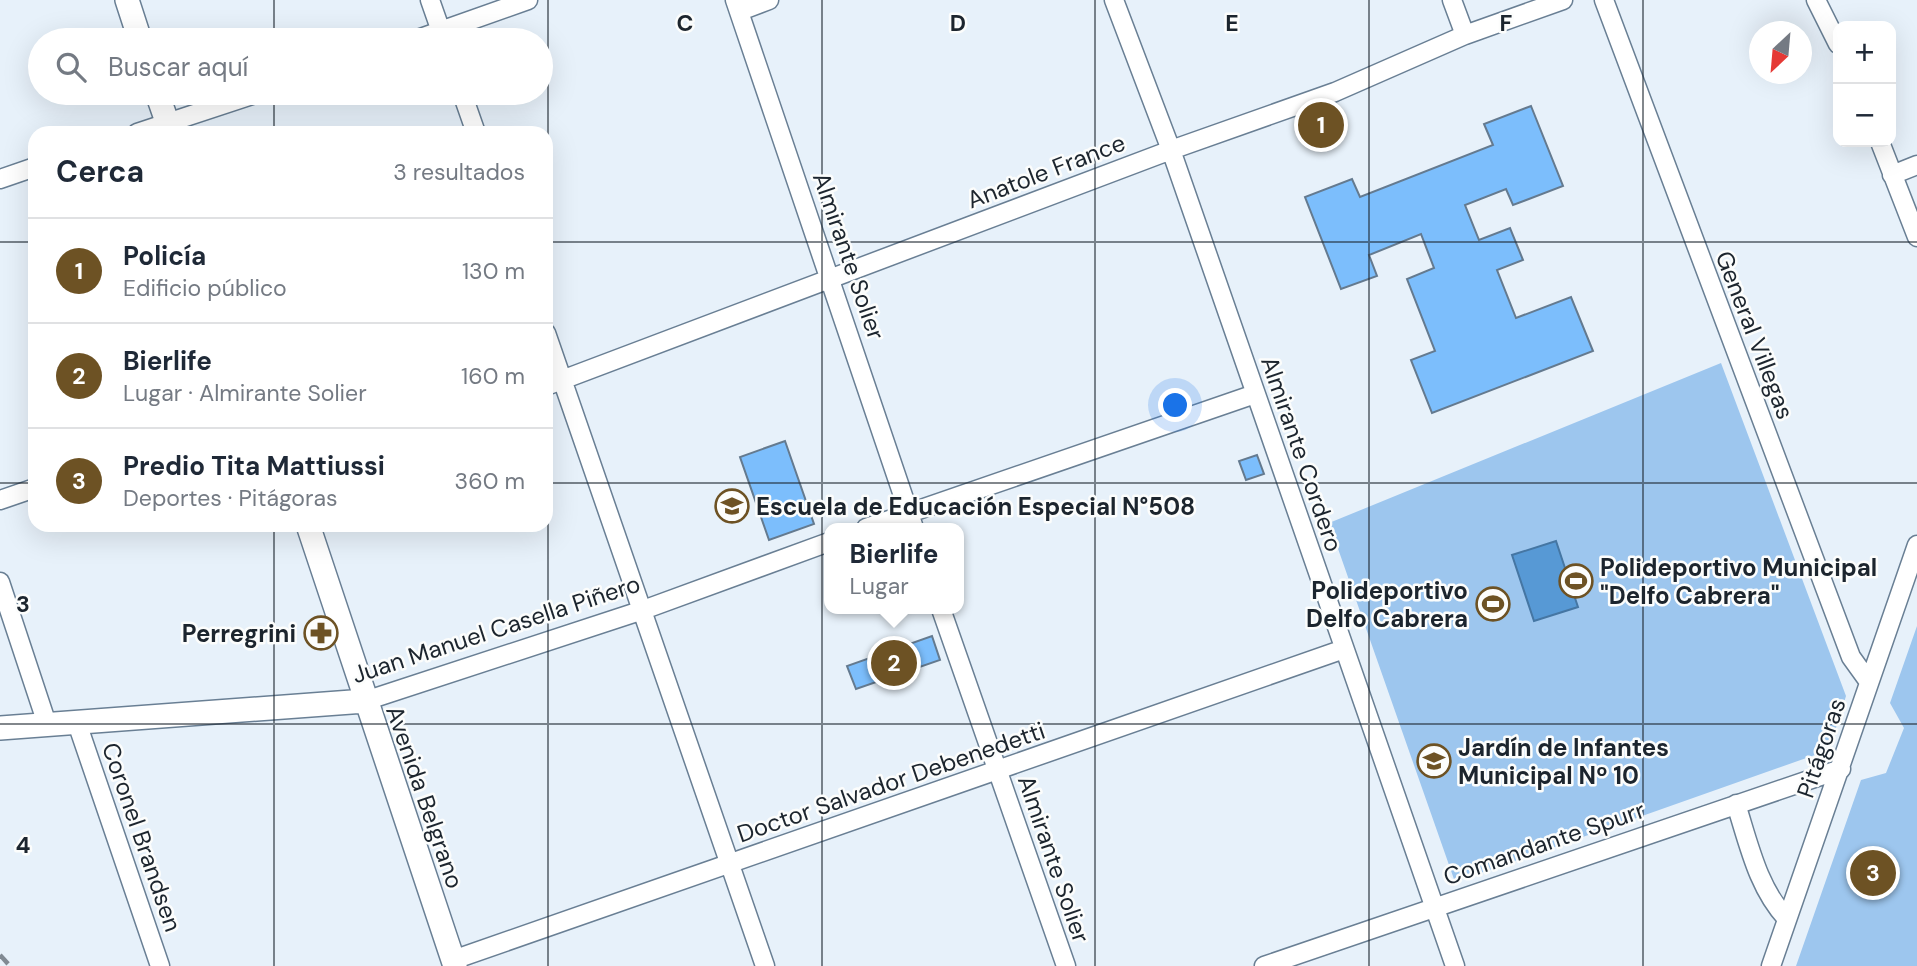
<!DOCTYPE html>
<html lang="es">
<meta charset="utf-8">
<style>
:root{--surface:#fff;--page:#f2f2f3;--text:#1f2937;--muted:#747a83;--line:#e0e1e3;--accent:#6d5224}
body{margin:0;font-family:"DM Sans",sans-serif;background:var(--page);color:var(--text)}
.controls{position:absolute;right:21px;top:21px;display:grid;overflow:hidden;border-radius:14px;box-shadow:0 7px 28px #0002}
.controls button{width:63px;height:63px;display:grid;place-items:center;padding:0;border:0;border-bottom:2px solid var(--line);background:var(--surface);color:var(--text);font:35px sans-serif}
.compass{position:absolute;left:1749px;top:21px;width:63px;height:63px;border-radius:50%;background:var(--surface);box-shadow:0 7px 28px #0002;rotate:206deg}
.you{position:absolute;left:1176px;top:406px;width:24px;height:24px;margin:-18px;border:5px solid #fff;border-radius:50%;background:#1a73e8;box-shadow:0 0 0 10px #1a73e833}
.badge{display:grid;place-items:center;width:46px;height:46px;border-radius:50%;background:var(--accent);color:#fff;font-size:23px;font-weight:700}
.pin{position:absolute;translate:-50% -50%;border:4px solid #fff;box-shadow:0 2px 7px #0006}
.popup{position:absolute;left:824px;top:523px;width:140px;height:91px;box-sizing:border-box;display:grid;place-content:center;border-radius:14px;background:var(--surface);filter:drop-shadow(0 2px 5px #0005);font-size:23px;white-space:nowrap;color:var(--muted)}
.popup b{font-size:26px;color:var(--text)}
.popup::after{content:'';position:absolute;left:50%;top:100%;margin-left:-14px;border:14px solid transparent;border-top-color:var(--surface)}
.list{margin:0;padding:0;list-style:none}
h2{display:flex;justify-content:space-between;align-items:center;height:91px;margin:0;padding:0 28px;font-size:30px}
h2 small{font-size:23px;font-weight:400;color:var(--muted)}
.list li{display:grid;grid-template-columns:46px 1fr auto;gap:21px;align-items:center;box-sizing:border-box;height:105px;padding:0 28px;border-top:2px solid var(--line)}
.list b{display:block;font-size:26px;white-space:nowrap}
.list p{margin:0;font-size:23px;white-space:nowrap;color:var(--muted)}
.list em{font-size:23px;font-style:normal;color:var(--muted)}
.icon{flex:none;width:38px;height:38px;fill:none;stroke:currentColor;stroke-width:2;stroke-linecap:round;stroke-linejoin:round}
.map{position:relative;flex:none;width:1917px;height:966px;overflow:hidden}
.search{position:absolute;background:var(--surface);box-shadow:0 7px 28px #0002;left:28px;top:28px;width:525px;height:77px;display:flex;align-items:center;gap:18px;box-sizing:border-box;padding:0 24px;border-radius:38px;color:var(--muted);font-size:26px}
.panel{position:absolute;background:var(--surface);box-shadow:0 7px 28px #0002;left:28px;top:126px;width:525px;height:406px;border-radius:21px}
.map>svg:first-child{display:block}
</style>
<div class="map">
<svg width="1917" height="966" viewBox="0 0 1917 966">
<rect width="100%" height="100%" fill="#e7f1fa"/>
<path fill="#9dc6ee" d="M1721,363l125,333 -17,54 -374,132 -126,-359z
M1917,626v340h-121l65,-186 25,-7 18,-45 -14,-25z"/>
<path fill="#5799d5" stroke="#4576a3" stroke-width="2" d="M1556,541l22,66 -44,14 -22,-66z"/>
<path fill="#7cbefc" stroke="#647a8f" stroke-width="2" d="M1531,106l32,80 -50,19 -7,-16 -41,16 14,35 31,-12 13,32 -26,10 19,48 55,-21 22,54 -161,62 -21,-53 24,-9 -28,-72 27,-11 -13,-34 -52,21 8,21 -36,13 -36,-92 47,-18 8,18 133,-52 -9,-21z
M785,441l29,83 -45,16 -29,-83z
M1257,455l7,19 -18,6 -7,-19z
M932,636l8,24 -84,29 -9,-23z"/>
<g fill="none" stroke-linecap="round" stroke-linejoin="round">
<defs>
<path id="minor" d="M430,0l14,40
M735,0l179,528
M1114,0l57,150 284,816
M1452,0l13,35
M1604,0l247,657 18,25
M1816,0l22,44
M740,11l29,-11
M415,40l113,-40
M462,93l14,40
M137,133l121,-40
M1880,142l37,95
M1892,175l25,-10
M0,179l35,-12
M546,333l219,633
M546,386l625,-236 164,-58 130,-57 98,-35
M0,500l35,-12
M866,528l389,-134
M0,582l47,142
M941,609l125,357
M365,701l278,-91 186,-68
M77,723l83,243
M1736,804c13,41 22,84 51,115
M453,960l891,-311
M1264,966l577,-197
M1771,966l146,-421"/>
<path id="tertiary" d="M127,0l13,40
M157,93l14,40
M308,525l147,441
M0,728l365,-27"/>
</defs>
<use href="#minor" stroke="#697f94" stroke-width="21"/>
<use href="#tertiary" stroke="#697f94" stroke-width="26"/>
<use href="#minor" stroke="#fff" stroke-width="18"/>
<use href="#tertiary" stroke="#fff" stroke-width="23"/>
<path stroke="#818a93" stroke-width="4.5" stroke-dasharray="12 12" stroke-linecap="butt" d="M0,955l10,11"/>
</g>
<path fill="none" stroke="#1c252e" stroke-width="2" stroke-opacity="0.55" d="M274,0v40M548,0v966M822,0v966M1095,0v966M1369,0v966M1643,0v966M274,93v40M0,242h35M546,242h1371M0,483h35M546,483h1371M274,525v441M0,724h1917"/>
<defs>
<symbol id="school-ring" viewBox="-11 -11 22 22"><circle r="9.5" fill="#fcfdfc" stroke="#6d5224" stroke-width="1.5"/><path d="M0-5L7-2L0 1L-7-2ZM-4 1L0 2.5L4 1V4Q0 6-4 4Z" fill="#6d5224"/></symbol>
<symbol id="stadium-ring" viewBox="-11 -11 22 22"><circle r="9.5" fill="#fcfdfc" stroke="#6d5224" stroke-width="1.5"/><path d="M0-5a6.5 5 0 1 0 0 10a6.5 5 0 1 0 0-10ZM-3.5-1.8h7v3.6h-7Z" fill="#6d5224"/></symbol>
<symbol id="pharmacy-ring" viewBox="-11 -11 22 22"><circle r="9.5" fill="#fcfdfc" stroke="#6d5224" stroke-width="1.5"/><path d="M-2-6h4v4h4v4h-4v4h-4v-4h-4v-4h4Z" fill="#6d5224"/></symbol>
</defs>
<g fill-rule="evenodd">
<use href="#school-ring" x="713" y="487" width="38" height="38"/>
<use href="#stadium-ring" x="1557" y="562" width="38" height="38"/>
<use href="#stadium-ring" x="1474" y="585" width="38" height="38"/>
<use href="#pharmacy-ring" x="302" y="614" width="38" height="38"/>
<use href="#school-ring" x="1415" y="742" width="38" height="38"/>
</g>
<g text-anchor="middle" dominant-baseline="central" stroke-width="5" stroke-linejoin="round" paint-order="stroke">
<g font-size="24" fill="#1c252e" stroke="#fcfdfc">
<text transform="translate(1046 171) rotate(-21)">Anatole France</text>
<text transform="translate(849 256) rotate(71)">Almirante Solier</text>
<text transform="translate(1755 335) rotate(69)">General Villegas</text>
<text transform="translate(1302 454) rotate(71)">Almirante Cordero</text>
<text transform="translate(496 629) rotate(-18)">Juan Manuel Casella Piñero</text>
<text transform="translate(1821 748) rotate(-71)">Pitágoras</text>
<text transform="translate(891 782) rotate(-19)">Doctor Salvador Debenedetti</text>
<text transform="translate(425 797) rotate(71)">Avenida Belgrano</text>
<text transform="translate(142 837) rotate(71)">Coronel Brandsen</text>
<text transform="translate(1544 843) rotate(-19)">Comandante Spurr</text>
<text transform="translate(1054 859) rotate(71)">Almirante Solier</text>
</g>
<g font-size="24" font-weight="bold" fill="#1c252e" stroke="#fcfdfc" text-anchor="start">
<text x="756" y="506">Escuela de Educación Especial N°508</text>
<text x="1600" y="567">Polideportivo Municipal<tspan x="1600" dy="28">"Delfo Cabrera"</tspan></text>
<text x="1468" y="590" text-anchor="end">Polideportivo<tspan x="1468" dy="28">Delfo Cabrera</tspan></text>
<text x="296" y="633" text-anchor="end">Perregrini</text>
<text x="1458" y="747">Jardín de Infantes<tspan x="1458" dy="28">Municipal Nº 10</tspan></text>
</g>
</g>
<g font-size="23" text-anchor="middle" font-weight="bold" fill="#1c252e" stroke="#fcfdfc" stroke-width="5" stroke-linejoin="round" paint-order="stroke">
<text x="685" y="31">C</text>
<text x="958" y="31">D</text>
<text x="1232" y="31">E</text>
<text x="1506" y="31">F</text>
<text x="23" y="612">3</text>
<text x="23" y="853">4</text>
</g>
</svg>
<div class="controls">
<button>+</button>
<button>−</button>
</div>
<svg class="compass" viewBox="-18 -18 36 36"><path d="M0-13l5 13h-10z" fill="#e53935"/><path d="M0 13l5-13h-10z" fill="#747a83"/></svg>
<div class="you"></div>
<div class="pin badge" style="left:1321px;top:125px">1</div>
<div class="pin badge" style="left:894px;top:663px">2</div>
<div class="popup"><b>Bierlife</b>Lugar</div>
<div class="pin badge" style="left:1873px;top:873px">3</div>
<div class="search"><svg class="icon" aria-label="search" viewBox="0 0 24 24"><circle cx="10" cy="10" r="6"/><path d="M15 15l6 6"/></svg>Buscar aquí</div>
<section class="panel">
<h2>Cerca<small>3 resultados</small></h2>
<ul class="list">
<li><span class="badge">1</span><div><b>Policía</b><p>Edificio público</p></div><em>130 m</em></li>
<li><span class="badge">2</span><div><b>Bierlife</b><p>Lugar · Almirante Solier</p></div><em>160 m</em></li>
<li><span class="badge">3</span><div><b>Predio Tita Mattiussi</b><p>Deportes · Pitágoras</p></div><em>360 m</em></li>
</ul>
</section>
</div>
